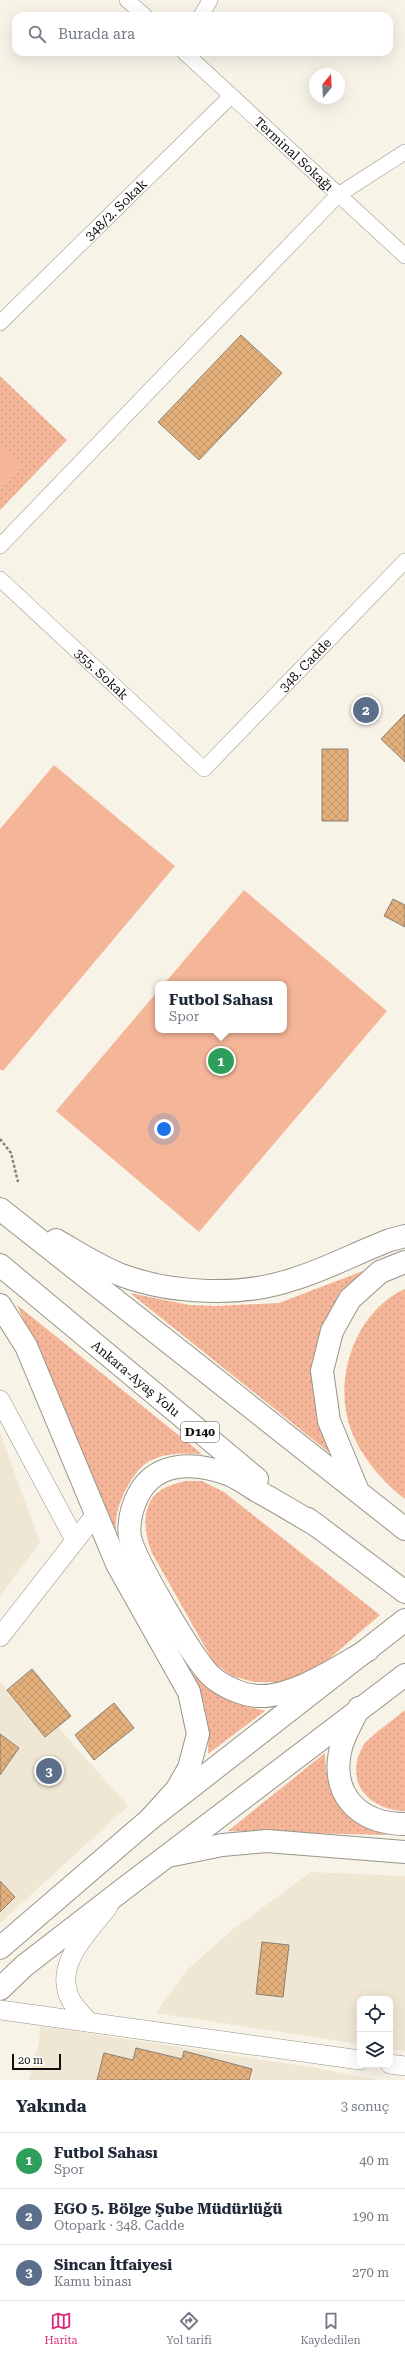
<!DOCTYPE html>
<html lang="tr">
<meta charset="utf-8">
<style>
:root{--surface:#fff;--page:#f6f6f7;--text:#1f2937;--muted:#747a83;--line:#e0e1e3;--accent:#db2777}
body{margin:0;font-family:"Roboto Serif",serif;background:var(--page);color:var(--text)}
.controls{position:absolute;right:12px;bottom:12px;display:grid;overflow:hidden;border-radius:8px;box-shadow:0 4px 16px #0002}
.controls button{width:36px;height:36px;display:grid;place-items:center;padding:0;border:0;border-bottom:1px solid var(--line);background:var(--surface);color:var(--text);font:20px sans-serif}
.compass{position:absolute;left:309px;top:68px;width:36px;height:36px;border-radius:50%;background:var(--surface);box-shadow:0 4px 16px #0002;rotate:18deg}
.scale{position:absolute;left:12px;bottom:10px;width:49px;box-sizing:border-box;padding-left:4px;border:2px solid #100f0b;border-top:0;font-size:11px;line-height:14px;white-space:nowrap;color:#100f0b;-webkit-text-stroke:3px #fff;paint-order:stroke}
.you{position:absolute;left:164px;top:1129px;width:14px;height:14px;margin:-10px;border:3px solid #fff;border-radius:50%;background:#1a73e8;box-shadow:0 0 0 6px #1a73e833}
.badge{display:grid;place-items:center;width:26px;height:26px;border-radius:50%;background:var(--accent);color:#fff;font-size:13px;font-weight:700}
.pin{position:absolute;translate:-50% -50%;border:2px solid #fff;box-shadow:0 1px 4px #0006}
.popup{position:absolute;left:155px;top:981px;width:132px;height:52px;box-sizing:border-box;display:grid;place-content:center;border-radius:8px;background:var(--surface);filter:drop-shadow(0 1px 3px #0005);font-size:13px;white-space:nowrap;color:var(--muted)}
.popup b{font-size:15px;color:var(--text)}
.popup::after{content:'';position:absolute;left:50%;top:100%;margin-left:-8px;border:8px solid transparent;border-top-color:var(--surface)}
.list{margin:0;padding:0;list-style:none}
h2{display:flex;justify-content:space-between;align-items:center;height:52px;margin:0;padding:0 16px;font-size:17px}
h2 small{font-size:13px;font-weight:400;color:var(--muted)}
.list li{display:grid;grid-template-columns:26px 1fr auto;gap:12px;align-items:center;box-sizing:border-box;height:56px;padding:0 16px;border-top:1px solid var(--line)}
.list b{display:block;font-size:15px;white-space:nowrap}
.list p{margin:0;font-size:13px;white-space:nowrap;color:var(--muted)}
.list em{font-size:13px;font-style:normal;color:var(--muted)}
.icon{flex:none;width:22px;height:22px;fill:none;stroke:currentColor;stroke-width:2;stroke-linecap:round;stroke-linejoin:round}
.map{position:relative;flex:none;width:405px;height:2080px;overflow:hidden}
.search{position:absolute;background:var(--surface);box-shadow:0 4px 16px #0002;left:12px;right:12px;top:12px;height:44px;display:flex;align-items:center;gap:10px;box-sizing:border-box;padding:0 14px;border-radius:12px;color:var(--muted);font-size:15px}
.sheet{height:220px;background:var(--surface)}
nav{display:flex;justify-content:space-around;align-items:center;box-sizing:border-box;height:56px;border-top:1px solid var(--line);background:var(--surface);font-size:11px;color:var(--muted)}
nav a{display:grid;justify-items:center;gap:2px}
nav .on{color:var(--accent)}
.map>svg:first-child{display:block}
</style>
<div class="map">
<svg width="405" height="2080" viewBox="0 0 405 2080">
<defs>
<pattern id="grass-dots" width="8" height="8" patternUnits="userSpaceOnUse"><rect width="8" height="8" fill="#f4b598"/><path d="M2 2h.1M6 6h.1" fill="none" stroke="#d09a82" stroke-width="1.8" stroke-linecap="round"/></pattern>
<pattern id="building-cross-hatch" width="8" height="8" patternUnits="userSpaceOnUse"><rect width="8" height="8" fill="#e3b07b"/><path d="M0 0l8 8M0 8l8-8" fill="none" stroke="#c29669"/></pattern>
</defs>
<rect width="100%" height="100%" fill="#f8f3e7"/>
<path fill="#efe7d4" d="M0,1433l40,109 -40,54z
M0,1681l45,56 13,-10 70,79 -128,117z
M311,1872l94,4v175l-15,-2v-50h-30v45l-204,-31 32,-44 44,-39z
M40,2026l276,42 63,12h-350l10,-38z"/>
<path fill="url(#grass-dots)" d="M0,376l67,64 -67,70z
M405,1255l-72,68 -2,131 -201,-161 59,12 27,1 63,-3z
M405,1289v210c-22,-17 -44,-42 -54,-69 -19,-50 4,-119 54,-141z
M17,1305l185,149c-18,-1 -37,-2 -54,8 -14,8 -28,36 -31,52 -2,7 -1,15 -1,22z
M185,1481h17l22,11 156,123 -71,61 -18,6h-37l-22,-6 -18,-13 -62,-110c-7,-17 -11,-41 2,-57 8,-9 20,-12 31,-15z
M192,1673c22,23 42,30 73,38l-57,43c1,-35 -2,-50 -16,-81z
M405,1710v101c-36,-1 -62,-29 -42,-65 4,-8 33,-28 42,-36z
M325,1753c1,49 20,63 62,82l-159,-4z"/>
<path fill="#f4b598" d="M0,444l22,23 -22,22z
M54,765l121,101 -172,205 -3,-2v-240z
M244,890l143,121 -188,221 -143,-121 102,-120v39h126v-46h-120z"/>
<path fill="url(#building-cross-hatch)" stroke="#888077" d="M241,335l41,38 -83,87 -41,-38z
M405,714v48l-24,-23z
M322,749h26v72h-26z
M393,899l12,6v22l-21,-11z
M32,1669l39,47 -26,21 -38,-47z
M114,1703l20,25 -40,32 -19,-25z
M0,1734l19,14 -19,27z
M0,1881l15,16 -15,15z
M262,1942l27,3 -6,52 -27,-3z
M136,2048l46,11 2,-8 68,18 -3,11h-152l7,-27 29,7z"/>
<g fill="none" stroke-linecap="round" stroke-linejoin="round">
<defs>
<g id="minor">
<path d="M127,0l18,16"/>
<path d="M201,16l9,-16"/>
<path id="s1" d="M184,52l221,204"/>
<path id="s2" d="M0,323l231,-227"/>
<path d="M0,546l338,-351 67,-43"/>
<path id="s3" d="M0,579l204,190 201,-208"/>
</g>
<path id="tertiary" d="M0,1400l75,140
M0,1637l96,-123
M0,2010l360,50
M88,2021c-5,-6 -12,-12 -16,-19 -21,-36 16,-69 36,-95
M390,2064l15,2"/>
<path id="secondary" d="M0,1948l150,-129 255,-199
M0,1989l24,-23 97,-75 284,-216"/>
<g id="trunk">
<path d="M0,1209l405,320"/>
<path d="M56,1240c21,12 42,26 65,35 51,19 122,22 173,4 33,-10 64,-27 96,-39l15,-4"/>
<path id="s4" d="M0,1265l257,214"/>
<path d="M0,1305l26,41 91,218 72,128 9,42 -9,34 -12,21 -27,30"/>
<path d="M357,1489l-28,-68 -7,-50 10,-40 18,-32 30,-27 25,-10"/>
<path d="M308,1519l97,73"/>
<path d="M319,1527c-20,-12 -40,-24 -60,-35 -9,-5 -19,-13 -29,-17 -36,-14 -79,-15 -95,27 -4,9 -7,25 -5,35 4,22 64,123 81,139 11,10 31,19 46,20 36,2 81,-29 111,-46"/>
<path d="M359,1708c-6,12 -13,24 -17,36 -14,48 15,80 63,80"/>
<path d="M168,1856l54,-11 45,-4 138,11"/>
</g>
</defs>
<use href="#minor" stroke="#989489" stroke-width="16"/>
<use href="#tertiary" stroke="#989489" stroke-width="20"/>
<use href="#secondary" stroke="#989489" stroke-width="24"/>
<use href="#trunk" stroke="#989489" stroke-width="24"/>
<path stroke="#86837b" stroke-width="2.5" stroke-dasharray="3 2" stroke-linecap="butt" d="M0,1139l11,14 7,29"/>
<use href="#minor" stroke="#fff" stroke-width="15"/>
<use href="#tertiary" stroke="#fff" stroke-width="19"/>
<use href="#secondary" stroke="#fff" stroke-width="22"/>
<use href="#trunk" stroke="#fff" stroke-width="22"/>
</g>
<g text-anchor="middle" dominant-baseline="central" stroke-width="3.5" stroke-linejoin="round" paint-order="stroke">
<rect fill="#fff" stroke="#585754" stroke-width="1" x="181" y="1422" width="38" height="20" rx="3"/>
<g font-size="12" font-weight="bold" fill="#100f0b">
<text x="200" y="1432">D140</text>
</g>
<g font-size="13" fill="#100f0b" stroke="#fff">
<text stroke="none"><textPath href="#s1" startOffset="150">Terminal Sokağı</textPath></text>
<text stroke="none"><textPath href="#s2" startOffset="162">348/2. Sokak</textPath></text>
<text stroke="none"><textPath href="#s3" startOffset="424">348. Cadde</textPath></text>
<text stroke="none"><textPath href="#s3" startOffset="139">355. Sokak</textPath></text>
<text stroke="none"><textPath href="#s4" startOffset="177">Ankara-Ayaş Yolu</textPath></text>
</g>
</g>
</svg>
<div class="controls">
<button><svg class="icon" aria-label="locate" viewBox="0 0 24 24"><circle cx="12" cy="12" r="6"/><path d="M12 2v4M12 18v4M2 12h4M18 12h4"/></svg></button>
<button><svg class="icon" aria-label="layers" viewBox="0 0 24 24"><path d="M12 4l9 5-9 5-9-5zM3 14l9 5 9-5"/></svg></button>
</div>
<svg class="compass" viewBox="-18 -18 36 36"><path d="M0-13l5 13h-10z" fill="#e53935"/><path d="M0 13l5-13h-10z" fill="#747a83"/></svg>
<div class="scale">20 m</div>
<div class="you"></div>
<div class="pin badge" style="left:221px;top:1061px;background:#2e9e5b">1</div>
<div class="popup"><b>Futbol Sahası</b>Spor</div>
<div class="pin badge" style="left:366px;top:710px;background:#5c6f8a">2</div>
<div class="pin badge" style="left:49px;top:1771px;background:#5c6f8a">3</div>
<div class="search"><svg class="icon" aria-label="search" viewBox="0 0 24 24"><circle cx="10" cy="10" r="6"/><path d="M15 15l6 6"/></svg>Burada ara</div>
</div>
<section class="sheet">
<h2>Yakında<small>3 sonuç</small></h2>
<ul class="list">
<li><span class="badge" style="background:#2e9e5b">1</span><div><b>Futbol Sahası</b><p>Spor</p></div><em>40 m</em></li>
<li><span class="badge" style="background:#5c6f8a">2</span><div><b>EGO 5. Bölge Şube Müdürlüğü</b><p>Otopark · 348. Cadde</p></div><em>190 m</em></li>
<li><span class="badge" style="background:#5c6f8a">3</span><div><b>Sincan İtfaiyesi</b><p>Kamu binası</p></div><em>270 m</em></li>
</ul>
</section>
<nav>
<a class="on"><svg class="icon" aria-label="map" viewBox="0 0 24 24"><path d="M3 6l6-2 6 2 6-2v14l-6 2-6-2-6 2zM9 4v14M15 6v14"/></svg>Harita</a>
<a><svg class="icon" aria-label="directions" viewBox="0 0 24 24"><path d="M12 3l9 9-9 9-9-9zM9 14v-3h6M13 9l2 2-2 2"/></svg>Yol tarifi</a>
<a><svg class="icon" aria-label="saved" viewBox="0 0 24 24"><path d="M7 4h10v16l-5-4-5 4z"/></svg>Kaydedilen</a>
</nav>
